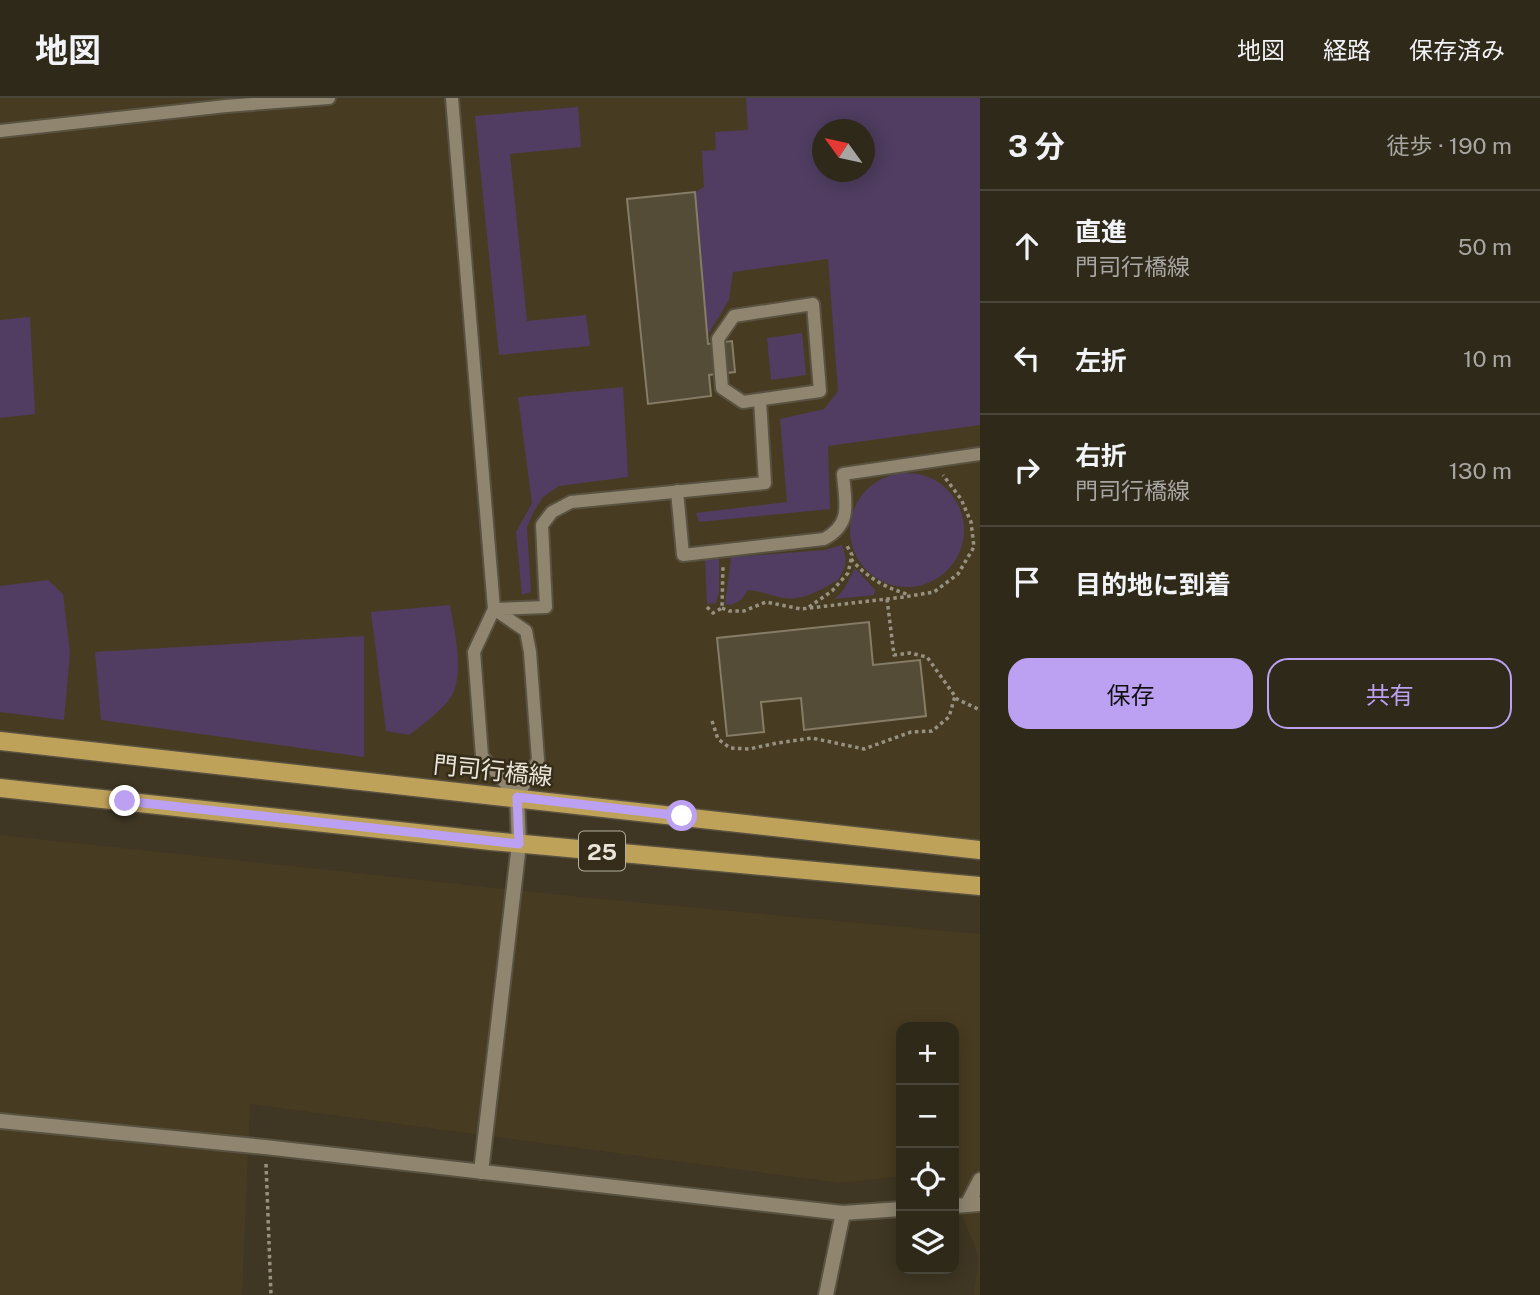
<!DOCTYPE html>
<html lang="ja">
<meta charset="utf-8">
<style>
:root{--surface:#2f291a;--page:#373123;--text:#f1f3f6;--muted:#a7a6a2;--line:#4a4539;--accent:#bca0f2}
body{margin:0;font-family:"Public Sans","Noto Sans JP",sans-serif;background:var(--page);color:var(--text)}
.controls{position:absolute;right:21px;bottom:21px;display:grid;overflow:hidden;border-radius:14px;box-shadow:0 4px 18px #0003}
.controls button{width:63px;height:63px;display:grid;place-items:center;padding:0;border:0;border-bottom:2px solid var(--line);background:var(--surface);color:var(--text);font:35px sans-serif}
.compass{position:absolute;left:812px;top:21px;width:63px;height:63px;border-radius:50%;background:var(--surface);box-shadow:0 4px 18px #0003;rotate:303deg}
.stop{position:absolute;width:21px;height:21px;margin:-16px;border:5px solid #bca0f2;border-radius:50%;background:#fff}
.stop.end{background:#bca0f2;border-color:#fff;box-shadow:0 2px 7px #0008}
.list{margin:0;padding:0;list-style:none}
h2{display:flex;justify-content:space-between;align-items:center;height:91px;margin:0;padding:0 28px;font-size:30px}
h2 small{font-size:23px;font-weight:400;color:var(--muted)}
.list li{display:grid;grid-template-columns:46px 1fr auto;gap:21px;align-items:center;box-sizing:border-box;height:112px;padding:0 28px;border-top:2px solid var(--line)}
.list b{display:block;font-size:26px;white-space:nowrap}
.list p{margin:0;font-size:23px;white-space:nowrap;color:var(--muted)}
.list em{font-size:23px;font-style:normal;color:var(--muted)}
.actions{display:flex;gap:14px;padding:21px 28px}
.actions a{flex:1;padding:16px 0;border:2px solid var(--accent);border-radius:21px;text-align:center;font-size:24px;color:var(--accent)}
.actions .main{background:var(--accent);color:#111}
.icon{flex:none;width:38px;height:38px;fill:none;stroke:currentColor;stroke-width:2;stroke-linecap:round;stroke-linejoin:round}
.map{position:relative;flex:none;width:980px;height:1197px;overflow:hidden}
header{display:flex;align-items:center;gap:42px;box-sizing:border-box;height:98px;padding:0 35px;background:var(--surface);border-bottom:2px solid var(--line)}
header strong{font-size:33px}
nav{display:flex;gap:38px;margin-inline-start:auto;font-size:24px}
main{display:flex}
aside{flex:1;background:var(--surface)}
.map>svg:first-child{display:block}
</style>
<header>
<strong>地図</strong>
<nav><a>地図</a><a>経路</a><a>保存済み</a></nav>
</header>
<main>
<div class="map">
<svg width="980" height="1197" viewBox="0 0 980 1197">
<rect width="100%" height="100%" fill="#3f3723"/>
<path fill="#473c21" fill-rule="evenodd" d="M0,0h980v750l-980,-108zM822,32h42v42h-42z
M0,737l590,63 390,36v361h-6l5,-39 -25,-59v-170h-53v149l-60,7 -591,-79 -8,191h-242z"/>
<path fill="#503d61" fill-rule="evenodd" d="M746,0h234v327l-152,21 2,63 -131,13 -3,-9 91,-11 -7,-83 44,-10 14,-18 -10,-132 -95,13 -4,28 -22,36 -12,-144 9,-5 -2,-36 14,-1 -1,-18 33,-2zM822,32h42v42h-42z
M578,9l3,40 -71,7 17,167 59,-6 4,31 -91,9 -24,-239z
M30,219l5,97 -35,4v-98z
M802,235l4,42 -35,5 -4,-42z
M623,289l5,90 -69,9 -16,11 -9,14 -7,16 4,65 -9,3 -6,-63 16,-29 -14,-106z
M850 432a57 57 0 1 1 114 0a57 57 0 1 1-114 0Z
M842,447c6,15 4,22 -4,35 -13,7 -26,16 -41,18 -16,3 -33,-7 -49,-8l-7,10 -10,5 -6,-1 6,-47 94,-7z
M705,460l14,1v33l-3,11 -9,1z
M855,470l20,22 -1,5 -39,4 9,-10z
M48,482l15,14 7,59 -6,67 -64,-8v-126z
M450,507c4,25 14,64 3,88 -6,14 -31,32 -44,42l-23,-4 -15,-119z
M364,538v121l-263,-37 -6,-68z"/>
<path fill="#554c37" stroke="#867d67" stroke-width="2" d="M695,94l13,152 24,-3 3,31 -26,3 2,21 -63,8 -21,-205z
M869,524l4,43 47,-5 6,56 -122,14 -3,-32 -40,4 3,30 -37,4 -10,-98z"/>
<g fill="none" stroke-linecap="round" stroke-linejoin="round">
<defs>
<path id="service" d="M452,0l42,511 -20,43 8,104 35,41 21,-37 -8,-108 -4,-21 -32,-22
M0,33l226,-25 103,-8
M813,206l7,87 -77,11 -21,-14 -4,-49 16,-23z
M677,393l6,64 141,-16c29,-15 21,-37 19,-65l137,-20
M495,511l51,-2 -4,-82 10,-13 19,-10 194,-19 -5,-83"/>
<path id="minor" d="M826,1197l17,-82"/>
<path id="tertiary" d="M0,1023l265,26 578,66 58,-4
M481,1074l38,-328 -2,-47
M967,1107l13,-25
M954,1108l26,-2"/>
<path id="primary" d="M0,643l980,109
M0,690l491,53 489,45"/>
</defs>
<use href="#service" stroke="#595241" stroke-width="16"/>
<use href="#minor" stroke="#595241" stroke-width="18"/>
<use href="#tertiary" stroke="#595241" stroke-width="18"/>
<use href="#primary" stroke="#595241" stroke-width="21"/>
<path stroke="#979181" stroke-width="3.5" stroke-dasharray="3.5 3.5" stroke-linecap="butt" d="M851,461c16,19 35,29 59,36
M887,501l7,56 16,-2 17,4 30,42 23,11
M707,509l6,6 9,-5 1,-43
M809,509l23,-16 16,-18 4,-18 -6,-11
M722,510l7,3h15l22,-9 35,7 103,-12 30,-5 24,-18 16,-27 -3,-25 -10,-23 -18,-24
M712,623l6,18 12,9 19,1 28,-6 35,-5 52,11 47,-17 21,-1 17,-14 6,-21
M266,1066l5,131"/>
<use href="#service" stroke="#908670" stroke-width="12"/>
<use href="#minor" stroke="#908670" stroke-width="14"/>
<use href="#tertiary" stroke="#908670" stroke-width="14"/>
<use href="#primary" stroke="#bfa25a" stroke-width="18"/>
</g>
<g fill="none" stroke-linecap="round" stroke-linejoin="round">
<path stroke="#bca0f2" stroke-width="9" d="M125,703l394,43 -2,-47 165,19"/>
</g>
<g text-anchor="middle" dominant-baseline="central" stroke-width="5" stroke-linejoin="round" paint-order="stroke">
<rect fill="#352c19" stroke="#b4ae9f" stroke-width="2" x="579" y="733.5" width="46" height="39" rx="5"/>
<g font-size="23" font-weight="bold" fill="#eae5d9">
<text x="602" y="753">25</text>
</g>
<g font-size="24" fill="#eae5d9" stroke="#352c19">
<text transform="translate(493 672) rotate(6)">門司行橋線</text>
</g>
</g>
</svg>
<div class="controls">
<button>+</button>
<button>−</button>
<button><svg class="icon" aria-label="locate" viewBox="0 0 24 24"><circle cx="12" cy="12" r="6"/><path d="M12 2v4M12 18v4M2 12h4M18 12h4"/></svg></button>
<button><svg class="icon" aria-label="layers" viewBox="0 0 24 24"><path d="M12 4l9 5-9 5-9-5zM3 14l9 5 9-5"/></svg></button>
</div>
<svg class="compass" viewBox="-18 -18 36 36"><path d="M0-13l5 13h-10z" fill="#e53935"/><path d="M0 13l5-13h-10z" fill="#a7a6a2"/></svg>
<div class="stop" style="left:682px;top:718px"></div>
<div class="stop end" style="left:125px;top:703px"></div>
</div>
<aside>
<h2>3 分<small>徒歩 · 190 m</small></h2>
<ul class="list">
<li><svg class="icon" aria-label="ahead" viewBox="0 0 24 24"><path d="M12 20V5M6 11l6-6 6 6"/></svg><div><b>直進</b><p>門司行橋線</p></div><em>50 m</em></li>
<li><svg class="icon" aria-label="left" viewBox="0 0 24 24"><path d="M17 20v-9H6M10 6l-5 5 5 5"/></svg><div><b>左折</b></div><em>10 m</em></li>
<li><svg class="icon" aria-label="right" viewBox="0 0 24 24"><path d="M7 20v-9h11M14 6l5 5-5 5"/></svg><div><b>右折</b><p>門司行橋線</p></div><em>130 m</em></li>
<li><svg class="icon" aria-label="arrive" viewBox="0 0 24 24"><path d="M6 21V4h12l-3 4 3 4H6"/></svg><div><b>目的地に到着</b></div></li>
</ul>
<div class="actions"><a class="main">保存</a><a>共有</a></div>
</aside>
</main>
